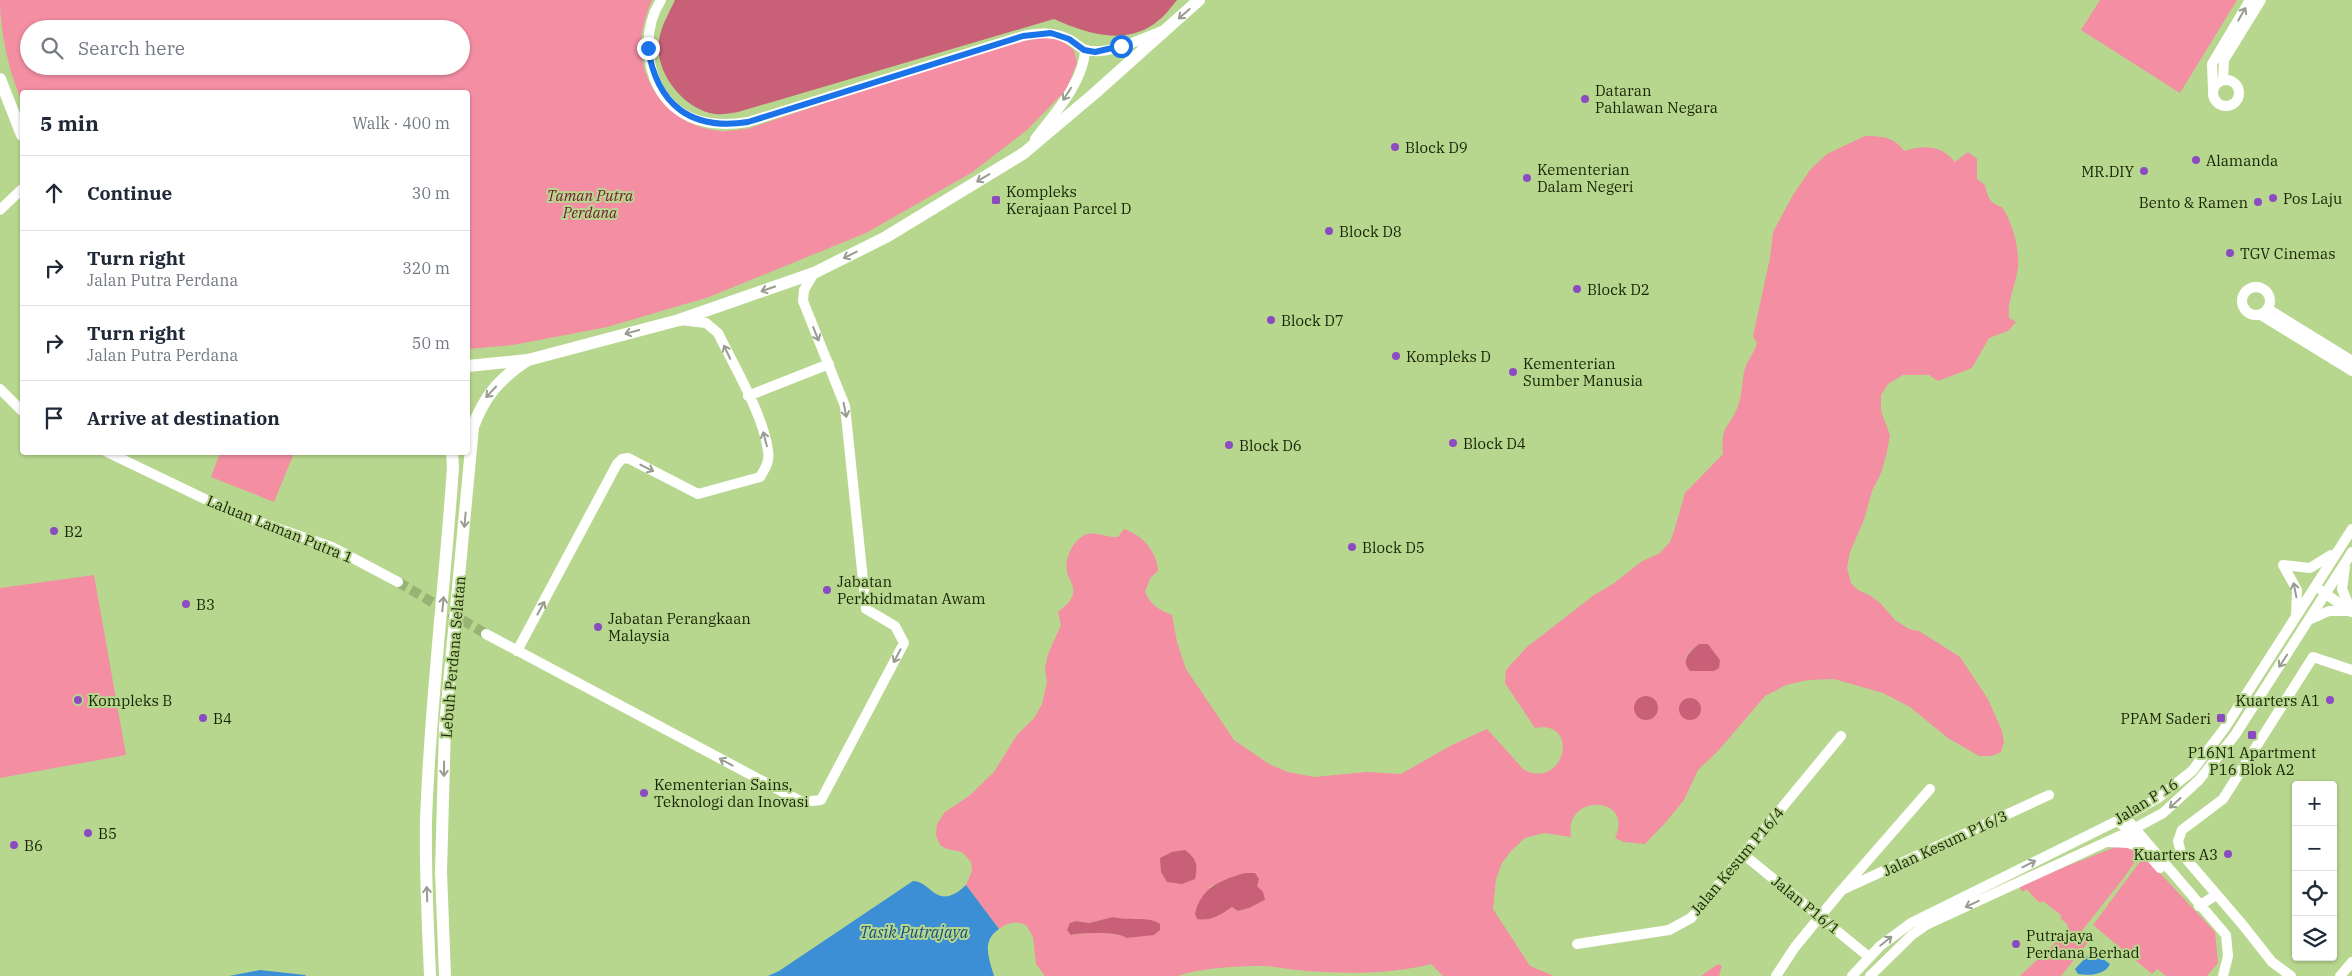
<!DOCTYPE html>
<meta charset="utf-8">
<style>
:root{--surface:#fff;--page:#f2f2f3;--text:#1f2937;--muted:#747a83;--line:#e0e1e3}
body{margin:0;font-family:"IBM Plex Serif",serif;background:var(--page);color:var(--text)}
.controls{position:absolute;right:15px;bottom:15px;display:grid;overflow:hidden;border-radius:5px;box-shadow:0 1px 4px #0004}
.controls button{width:45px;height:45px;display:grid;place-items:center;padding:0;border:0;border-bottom:1px solid var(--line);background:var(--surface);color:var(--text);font:25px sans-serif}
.stop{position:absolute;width:15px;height:15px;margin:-11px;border:4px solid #1a73e8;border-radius:50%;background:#fff}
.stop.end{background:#1a73e8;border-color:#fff;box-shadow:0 1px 5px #0008}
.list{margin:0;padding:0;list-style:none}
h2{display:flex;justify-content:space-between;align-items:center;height:65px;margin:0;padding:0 20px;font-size:21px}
h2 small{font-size:16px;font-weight:400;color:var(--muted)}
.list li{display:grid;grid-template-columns:32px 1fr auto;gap:15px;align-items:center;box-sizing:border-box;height:75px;padding:0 20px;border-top:1px solid var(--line)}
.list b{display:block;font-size:19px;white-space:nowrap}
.list p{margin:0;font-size:16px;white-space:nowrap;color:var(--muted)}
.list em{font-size:16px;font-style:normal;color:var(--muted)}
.icon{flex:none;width:28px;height:28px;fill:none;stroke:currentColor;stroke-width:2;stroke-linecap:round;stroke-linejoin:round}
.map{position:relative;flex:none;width:2352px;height:976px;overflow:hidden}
.search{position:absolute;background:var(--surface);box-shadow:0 1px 4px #0004;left:20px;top:20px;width:450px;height:55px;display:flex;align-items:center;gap:12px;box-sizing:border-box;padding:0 18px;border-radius:28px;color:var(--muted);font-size:19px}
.panel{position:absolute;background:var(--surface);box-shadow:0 1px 4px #0004;left:20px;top:90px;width:450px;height:365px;border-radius:5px}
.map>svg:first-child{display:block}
</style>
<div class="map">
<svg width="2352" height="976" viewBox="0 0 2352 976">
<rect width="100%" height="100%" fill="#b8d78e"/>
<path fill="#f38ea3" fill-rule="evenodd" d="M0,0h652c-6,15 -11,29 -11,45 0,45 35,82 79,86 9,1 19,-2 27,-2l256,-86 52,-7 19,14 3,13 -11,27 -39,40 -56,43 -105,60 -157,64 -102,30 -94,18 -45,4v-257h-446v9c-13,-28 -22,-70 -22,-101zM29,29h432v37h-432z
M2100,0h137l-57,93 -99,-63z
M1865,136c17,0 29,1 39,15 20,-6 37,-6 51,11l13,-10 9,7v20l8,6c3,12 4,18 17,22 11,17 17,39 16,60 -2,18 -11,33 -9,51l7,4 -8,9 -19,7 -17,30 -34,13 -9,-6h-26l-15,9 -7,11v16l9,24 -3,17 -6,21 -9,18 -8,29 -14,32 -3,16 4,15 7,7 13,6 10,8 14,16 14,9 10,2 41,26 28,42 14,32 2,11 -3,10 -9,4h-13l-31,-18 -38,-31 -27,-14 -49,-14 -26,1 -22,5 -21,11 -47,55 -20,19 -14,30 -18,22 -21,22 -21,-2 -9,-4c20,-43 -52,-45 -44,-1l-27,-4 -19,5 -14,13 -9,12 -6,16 -3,30 37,57 24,10h-111l-12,-12c-41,11 -92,10 -134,6 -12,-1 -23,-4 -35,-4 -25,0 -61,2 -84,10h-133l-9,-12 -3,-27 -6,-11c-10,-6 -19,-4 -28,3l-33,-44 6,-14 -1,-9 -9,-10 -15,-3 -7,-4 -4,-10 1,-11 8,-12 24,-16 25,-24 23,-37 18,-18 7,-13 5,-22 -2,-14 3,-14 13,-29 -3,-13c6,-5 13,-10 15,-18 2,-8 -4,-14 -6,-22 -3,-13 7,-35 21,-38 9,-2 20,4 30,3l6,-8c18,6 33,22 34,42l-7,6 -6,14c5,14 13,18 27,24l5,27 9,27 48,71 35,24 19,8 26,5 53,-5 34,2 51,-29 35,-16 37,41c41,20 57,-51 11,-42l-30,-45 1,-13 21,-23 67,-52 19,-11 28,-22 19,-9 10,-11 5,-14 10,-35 38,-39c-3,-31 8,-26 16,-51 3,-10 3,-21 5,-31 2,-10 10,-18 13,-29l-4,-7 17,-78 3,-26 20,-37 17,-25 17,-16zM1699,644h9l12,16 -6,11 -10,-1 -19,-11 5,-8zM1245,873l12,13 8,14 -16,8 -11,3 -6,-4 -14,9 -9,-29zM1113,917l13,3h16l-6,16 -10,2c-9,-7 -42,-5 -54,-3l4,-14 13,2z
M220,453v-1l74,1 -20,49 -63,-25z
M94,575l32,180 -126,23v-190z
M2118,846l18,3 5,4 -18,26 -43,54 9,8 -28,35h-41l49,-46 -2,-6 -7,-6 2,-2 -19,-15 -3,2 -14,-14 -3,3 -3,-4 2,-4z
M2144,856l71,76 3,31 -11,13h-41l-9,-7 -5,5 -59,-49z
M1718,964l4,2 -3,10h-18z"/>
<path fill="#c86178" d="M675,0h502c-6,7 -11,15 -18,20 -31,27 -72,14 -105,-1l-316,93c-7,1 -16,3 -23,2 -32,-5 -61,-42 -56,-74 2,-14 10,-27 16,-40z
M1699,644h9l12,16 -1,8 -5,3h-24c-10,-11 0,-20 9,-27z
M1634 708a12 12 0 1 1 24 0a12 12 0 1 1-24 0Z
M1679 709a11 11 0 1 1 22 0a11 11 0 1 1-22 0Z
M1185,850c12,9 13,15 10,29l-13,5 -15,-2 -6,-10 -1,-14 12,-6z
M1245,873h10l4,6 -2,7 6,6 2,8 -16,8 -11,3 -6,-4c-11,8 -21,14 -35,12l-2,-5c6,-27 26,-34 50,-41z
M1113,917c14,4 37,-1 47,7v6l-6,5 -28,3c-9,-7 -43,-5 -55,-3l-4,-5 3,-7 6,-2 13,2z"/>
<path fill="#3c8fd5" d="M913,881c19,0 23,32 53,4l33,44c-18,12 -10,29 -5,47h-226l11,-5z
M2092,951l18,13c-5,11 -21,12 -32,10l-3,-5z
M260,970l45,5 1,1h-77z"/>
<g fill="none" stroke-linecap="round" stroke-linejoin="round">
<path stroke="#98b373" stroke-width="10" stroke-dasharray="10 5" stroke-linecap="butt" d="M398,582l88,52"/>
<path stroke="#fff" stroke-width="10" d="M661,0c-20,31 -16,81 13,107 21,18 49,19 74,15l275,-86c16,-3 30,-5 45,3 6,2 10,8 16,10 20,9 59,-11 78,-18
M2223,80l1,-20 37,-60
M2213 93a13 13 0 1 1 26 0a13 13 0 1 1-26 0Z
M2213,90l-1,-26 38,-64
M1035,139c19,-25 49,-57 50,-89
M0,210l22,-21
M2242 301a14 14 0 1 1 28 0a14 14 0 1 1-28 0Z
M2268,309l84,52
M2261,315l91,56
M0,389l22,22
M748,396l81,-32
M107,452l129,62 96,33 66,35
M2283,565l27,3 21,-13
M2283,565l14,25 -1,26
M2345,567l-3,22 9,22
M2322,591l29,21
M2311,619l18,-8h22
M486,634l316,168 19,-2 83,-157 -9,-17 -29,-17 -21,-203 -42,-105 1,-11 10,-17
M517,651l100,-187 5,-5 6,-1 70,36 62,-17c5,-8 10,-16 8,-26 -4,-35 -34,-85 -50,-118l-12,-10 -26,-3
M2125,817l101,118 2,21 -5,20
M2118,820l42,48
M2108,842l20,1 12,4
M1743,854l126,103
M1844,889l205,-94
M2199,906l17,-11
M1577,944l92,-14 22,-12 150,-182
M1776,976l19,-29 46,-56 89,-102
M1852,976l28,-30 31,-23 214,-106 33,-19 34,-27 32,-42 128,-200
M1870,976l42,-41 14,-10 202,-93 35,-19 36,-33 36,-45 117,-183
M2291,976l-19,-14 -30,-38 -61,-71 -3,-12 4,-11 41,-31 90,-142 39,13
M2340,976l12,-14"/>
<path stroke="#fff" stroke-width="12" d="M0,79l22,56
M468,366l60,-6 151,-40 135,-47 72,-36 138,-84 71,-60 104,-93
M430,976c-2,-51 -5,-103 -4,-155 4,-118 19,-236 27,-354l-1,-15
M445,976l-4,-104 4,-146 28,-299c11,-30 26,-48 53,-66"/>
</g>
<defs><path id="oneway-shaft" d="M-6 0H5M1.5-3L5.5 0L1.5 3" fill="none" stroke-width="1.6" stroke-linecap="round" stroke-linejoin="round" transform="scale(1.25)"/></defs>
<g stroke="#989c8f">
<use href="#oneway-shaft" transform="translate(1184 14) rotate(139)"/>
<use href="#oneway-shaft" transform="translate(2242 14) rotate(-60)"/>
<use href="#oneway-shaft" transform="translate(1067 94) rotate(123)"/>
<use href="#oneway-shaft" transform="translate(983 178) rotate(149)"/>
<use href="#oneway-shaft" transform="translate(850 255) rotate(153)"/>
<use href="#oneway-shaft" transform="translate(768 289) rotate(161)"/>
<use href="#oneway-shaft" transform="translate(632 332) rotate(165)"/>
<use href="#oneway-shaft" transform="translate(816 334) rotate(68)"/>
<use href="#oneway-shaft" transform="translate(727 352) rotate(-115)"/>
<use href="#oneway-shaft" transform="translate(491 392) rotate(133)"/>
<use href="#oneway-shaft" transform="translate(845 410) rotate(79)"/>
<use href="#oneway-shaft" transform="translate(765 439) rotate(-105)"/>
<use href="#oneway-shaft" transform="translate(647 468) rotate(27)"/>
<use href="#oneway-shaft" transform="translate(465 520) rotate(95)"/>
<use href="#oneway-shaft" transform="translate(2295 590) rotate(-101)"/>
<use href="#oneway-shaft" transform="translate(443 604) rotate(-84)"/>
<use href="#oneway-shaft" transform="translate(541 608) rotate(-61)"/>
<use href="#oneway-shaft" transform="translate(897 656) rotate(118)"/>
<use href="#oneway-shaft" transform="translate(2283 661) rotate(123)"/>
<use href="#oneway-shaft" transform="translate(726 762) rotate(-152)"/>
<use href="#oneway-shaft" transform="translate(444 769) rotate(91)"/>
<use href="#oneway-shaft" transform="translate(2175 803) rotate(138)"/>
<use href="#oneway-shaft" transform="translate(2029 864) rotate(-27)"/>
<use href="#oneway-shaft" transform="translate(427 894) rotate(-92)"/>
<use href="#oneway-shaft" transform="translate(1972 904) rotate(155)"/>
<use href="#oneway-shaft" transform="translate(1886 941) rotate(-39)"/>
</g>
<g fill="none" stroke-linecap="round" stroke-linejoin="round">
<path stroke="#1a73e8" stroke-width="6" d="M648,48c9,57 43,83 100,74l275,-86 28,-3 18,6 15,11 11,2 26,-6"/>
</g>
<g fill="#8c4bc0" stroke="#b8d78e" stroke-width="2">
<circle cx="1585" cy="99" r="5"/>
<circle cx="1395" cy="147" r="5"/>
<circle cx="2196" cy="160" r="5"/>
<circle cx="2144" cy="171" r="5"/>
<circle cx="1527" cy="178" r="5"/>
<circle cx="2273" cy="198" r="5"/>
<rect x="991" y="195" width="10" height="10" rx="2.5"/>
<circle cx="2258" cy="202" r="5"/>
<circle cx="1329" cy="231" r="5"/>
<circle cx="2230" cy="253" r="5"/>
<circle cx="1577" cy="289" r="5"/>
<circle cx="1271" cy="320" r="5"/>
<circle cx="1396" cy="356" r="5"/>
<circle cx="1513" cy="372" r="5"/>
<circle cx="1453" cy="443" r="5"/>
<circle cx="1229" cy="445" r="5"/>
<circle cx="54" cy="531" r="5"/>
<circle cx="1352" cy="547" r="5"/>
<circle cx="827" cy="590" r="5"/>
<circle cx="186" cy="604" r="5"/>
<circle cx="598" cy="627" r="5"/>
<circle cx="78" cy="700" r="5"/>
<circle cx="2330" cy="700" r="5"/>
<circle cx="203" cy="718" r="5"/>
<rect x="2216" y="713" width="10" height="10" rx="2.5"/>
<rect x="2247" y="730" width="10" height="10" rx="2.5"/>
<circle cx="644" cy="793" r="5"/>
<circle cx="88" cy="833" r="5"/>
<circle cx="14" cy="845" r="5"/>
<circle cx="2228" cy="854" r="5"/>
<circle cx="2016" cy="944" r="5"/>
</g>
<g text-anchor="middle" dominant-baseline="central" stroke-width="4" stroke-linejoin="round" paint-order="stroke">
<g font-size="15" fill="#192406" stroke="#b8d78e" text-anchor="start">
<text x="1595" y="90">Dataran<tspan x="1595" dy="17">Pahlawan Negara</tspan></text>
<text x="1405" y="147">Block D9</text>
<text x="2206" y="160">Alamanda</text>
<text x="1537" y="169">Kementerian<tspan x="1537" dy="17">Dalam Negeri</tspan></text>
<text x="2134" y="171" text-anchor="end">MR.DIY</text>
<text x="1006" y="191">Kompleks<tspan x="1006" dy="17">Kerajaan Parcel D</tspan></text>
<text x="2283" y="198">Pos Laju</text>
<text x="2248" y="202" text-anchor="end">Bento &amp; Ramen</text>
<text x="1339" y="231">Block D8</text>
<text x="2240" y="253">TGV Cinemas</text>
<text x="1587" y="289">Block D2</text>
<text x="1281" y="320">Block D7</text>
<text x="1406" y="356">Kompleks D</text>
<text x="1523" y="363">Kementerian<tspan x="1523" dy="17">Sumber Manusia</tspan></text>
<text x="1463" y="443">Block D4</text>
<text x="1239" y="445">Block D6</text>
<text x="64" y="531">B2</text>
<text x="1362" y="547">Block D5</text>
<text x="837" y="581">Jabatan<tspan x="837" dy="17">Perkhidmatan Awam</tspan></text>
<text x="196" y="604">B3</text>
<text x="608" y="618">Jabatan Perangkaan<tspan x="608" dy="17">Malaysia</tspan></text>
<text x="88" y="700">Kompleks B</text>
<text x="2320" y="700" text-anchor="end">Kuarters A1</text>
<text x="213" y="718">B4</text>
<text x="2211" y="718" text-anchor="end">PPAM Saderi</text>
<text x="2252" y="752" text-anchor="middle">P16N1 Apartment<tspan x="2252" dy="17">P16 Blok A2</tspan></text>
<text x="654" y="784">Kementerian Sains,<tspan x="654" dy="17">Teknologi dan Inovasi</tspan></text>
<text x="98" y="833">B5</text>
<text x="24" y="845">B6</text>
<text x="2218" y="854" text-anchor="end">Kuarters A3</text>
<text x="2026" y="935">Putrajaya<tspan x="2026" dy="17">Perdana Berhad</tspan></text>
</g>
<g font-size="15" font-style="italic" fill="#771837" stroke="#b8d78e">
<text x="590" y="195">Taman Putra<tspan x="590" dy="17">Perdana</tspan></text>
</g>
<g font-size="15" fill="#192406" stroke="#b8d78e">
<text transform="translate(280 529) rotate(22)">Laluan Laman Putra 1</text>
<text transform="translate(453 657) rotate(-85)">Lebuh Perdana Selatan</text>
<text transform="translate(2146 801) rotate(-32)">Jalan P 16</text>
<text transform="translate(1945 843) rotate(-25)">Jalan Kesum P16/3</text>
<text transform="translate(1737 861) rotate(-50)">Jalan Kesum P16/4</text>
<text transform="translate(1806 905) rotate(39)">Jalan P16/1</text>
</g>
<g font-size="16" font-style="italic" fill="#15507f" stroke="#b8d78e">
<text x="914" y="932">Tasik Putrajaya</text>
</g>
</g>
</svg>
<div class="controls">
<button>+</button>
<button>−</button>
<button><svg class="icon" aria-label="locate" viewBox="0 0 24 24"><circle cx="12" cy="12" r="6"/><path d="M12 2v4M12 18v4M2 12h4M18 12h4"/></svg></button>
<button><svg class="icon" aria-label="layers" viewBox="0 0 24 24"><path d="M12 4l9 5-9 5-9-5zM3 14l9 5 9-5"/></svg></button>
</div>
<div class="stop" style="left:1121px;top:46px"></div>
<div class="stop end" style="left:648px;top:48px"></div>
<div class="search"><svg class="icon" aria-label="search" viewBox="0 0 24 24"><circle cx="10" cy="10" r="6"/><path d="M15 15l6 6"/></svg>Search here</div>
<section class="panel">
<h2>5 min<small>Walk · 400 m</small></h2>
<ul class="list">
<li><svg class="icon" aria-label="ahead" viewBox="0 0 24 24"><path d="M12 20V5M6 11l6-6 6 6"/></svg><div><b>Continue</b></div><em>30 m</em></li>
<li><svg class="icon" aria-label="right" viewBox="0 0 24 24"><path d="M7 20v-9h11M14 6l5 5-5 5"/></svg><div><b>Turn right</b><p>Jalan Putra Perdana</p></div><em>320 m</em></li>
<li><svg class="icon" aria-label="right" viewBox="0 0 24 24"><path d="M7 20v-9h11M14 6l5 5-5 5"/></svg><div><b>Turn right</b><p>Jalan Putra Perdana</p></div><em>50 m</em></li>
<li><svg class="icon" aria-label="arrive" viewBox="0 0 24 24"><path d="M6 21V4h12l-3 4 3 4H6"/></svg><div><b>Arrive at destination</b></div></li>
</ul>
</section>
</div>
